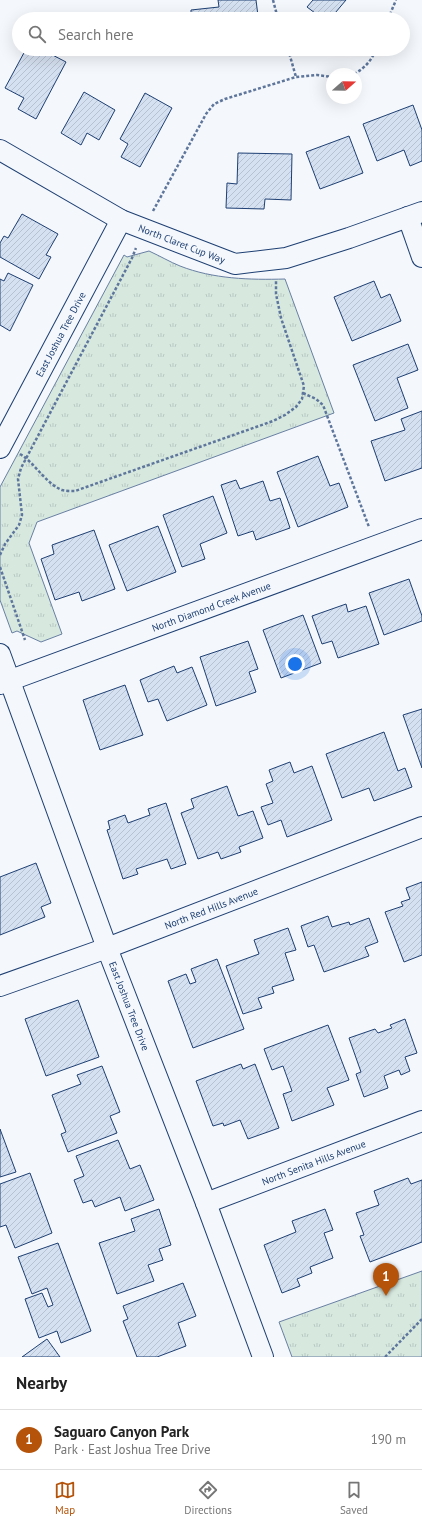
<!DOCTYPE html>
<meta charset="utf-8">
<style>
:root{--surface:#fff;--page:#f6f6f6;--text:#222;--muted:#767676;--line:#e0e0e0;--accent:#b45309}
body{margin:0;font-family:"PT Sans",sans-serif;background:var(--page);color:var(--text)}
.compass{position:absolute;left:326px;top:68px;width:36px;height:36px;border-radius:50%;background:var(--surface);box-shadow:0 4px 16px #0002;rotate:70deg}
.you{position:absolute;left:295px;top:664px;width:14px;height:14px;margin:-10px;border:3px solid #fff;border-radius:50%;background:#1a73e8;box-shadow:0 0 0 6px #1a73e833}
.badge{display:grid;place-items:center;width:26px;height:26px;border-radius:50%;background:var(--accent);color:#fff;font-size:13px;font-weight:700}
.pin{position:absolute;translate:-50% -33px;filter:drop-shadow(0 1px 2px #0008)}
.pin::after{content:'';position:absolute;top:21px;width:14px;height:12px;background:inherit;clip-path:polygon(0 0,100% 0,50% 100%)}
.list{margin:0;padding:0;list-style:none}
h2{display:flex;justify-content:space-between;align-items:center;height:52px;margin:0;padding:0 16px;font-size:17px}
h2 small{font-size:13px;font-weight:400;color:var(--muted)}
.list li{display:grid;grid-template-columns:26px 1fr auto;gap:12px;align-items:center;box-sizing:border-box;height:60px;padding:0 16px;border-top:1px solid var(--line)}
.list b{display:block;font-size:15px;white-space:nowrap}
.list p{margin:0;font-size:13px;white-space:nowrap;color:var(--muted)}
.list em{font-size:13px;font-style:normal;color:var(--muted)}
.icon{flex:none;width:22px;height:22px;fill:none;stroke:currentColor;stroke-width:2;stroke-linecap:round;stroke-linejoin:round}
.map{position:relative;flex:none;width:422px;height:1357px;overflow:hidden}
.search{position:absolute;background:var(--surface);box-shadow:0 4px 16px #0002;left:12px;right:12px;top:12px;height:44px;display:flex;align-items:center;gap:10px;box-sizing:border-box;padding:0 14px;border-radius:22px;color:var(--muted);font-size:15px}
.sheet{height:112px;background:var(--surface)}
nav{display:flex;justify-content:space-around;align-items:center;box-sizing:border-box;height:56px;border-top:1px solid var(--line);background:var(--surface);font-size:11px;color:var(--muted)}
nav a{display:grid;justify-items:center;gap:2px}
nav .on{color:var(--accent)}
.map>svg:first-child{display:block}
</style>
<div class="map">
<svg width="422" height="1357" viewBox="0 0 422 1357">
<defs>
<pattern id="grass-tufts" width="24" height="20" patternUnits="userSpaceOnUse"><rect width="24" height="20" fill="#d7e8df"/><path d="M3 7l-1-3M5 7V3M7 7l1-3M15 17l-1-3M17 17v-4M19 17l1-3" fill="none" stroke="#b8c8c3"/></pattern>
<pattern id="building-hatch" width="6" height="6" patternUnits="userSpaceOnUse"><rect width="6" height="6" fill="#d5e0f0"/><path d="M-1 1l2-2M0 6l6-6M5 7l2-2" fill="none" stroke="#b6c1d1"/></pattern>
</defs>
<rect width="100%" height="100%" fill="#f4f7fb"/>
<path fill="url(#grass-tufts)" stroke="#687fa3" d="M149,251c11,5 21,11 31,15 33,13 70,14 105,13l49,134 -297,109 -8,21 33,91 -21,8 -24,-11 -5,2 -12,-33v-113l124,-232 3,2z
M422,1271v86h-130l-13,-35z"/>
<path fill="url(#building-hatch)" stroke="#1d3f73" d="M218,0h38l2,16 -12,1 1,2h-56v-9l28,-3z
M313,0h33l-16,19h-7l-16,-12z
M26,49h15l25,13 -30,57 -18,-10 6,-11 -19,-10z
M84,92l31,18 -16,30 -12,-7 -6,12 -20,-12z
M145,93l27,15 -32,59 -19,-10 7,-13 -8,-5z
M413,105l9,25v31l-12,5 -6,-16 -27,11 -14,-37z
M349,136l14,37 -43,16 -14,-37z
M238,153l54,1 -1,46 -26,-1 -1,10 -38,-1 1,-25 10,1z
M22,214l36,20 -12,21 5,2 -12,22 -39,-22v-14l4,-7 4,2z
M8,273l25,12 -23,46 -10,-6v-46l4,2z
M374,281l7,17 9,-4 11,27 -49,20 -18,-44z
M408,344l10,26 -21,8 11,30 -33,13 -22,-56z
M422,411v57l-37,13 -14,-40 34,-11 -4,-11z
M318,456l12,30 9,-3 9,24 -50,20 -21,-55z
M236,480l4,9 23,-8 7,20 10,-3 10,30 -34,12 -3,-9 -15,5 -17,-51z
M213,496l14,37 -27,11 5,15 -23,8 -19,-52z
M158,526l18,46 -49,19 -18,-46z
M94,530l21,59 -33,12 -3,-9 -24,8 -14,-41 13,-5 -2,-9z
M409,579l13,37v5l-38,14 -15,-42z
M346,604l2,8 18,-6 13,38 -41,14 -6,-17 -10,3 -10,-28z
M303,615l18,48 -40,15 -18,-48z
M248,641l10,28 -9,3 7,20 -40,14 -16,-49z
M174,666l3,7 15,-6 15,38 -40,16 -9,-22 -10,3 -8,-22z
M125,685l18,50 -43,15 -17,-50z
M422,709v59l-19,-53z
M384,732l14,39 7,-3 7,19 -38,14 -5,-13 -27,10 -16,-44z
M290,762l4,11 18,-7 20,54 -45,17 -6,-17 -13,5 -7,-18 12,-4 -7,-19 7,-3 -4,-11z
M227,786l11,30 15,-5 10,27 -24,9 2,5 -20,7 -3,-7 -20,7 -17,-46 13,-5 -3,-9z
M166,803l20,61 -15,5 -4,-10 -31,10 2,5 -15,5 -16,-49 3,-1 -2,-8 17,-6 3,8 22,-8 -2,-6z
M36,863l15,40 -10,4 4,10 -45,18v-58z
M422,882v73l-18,7 -19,-50 18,-6 -2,-4 9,-3 -4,-11z
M328,916l4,11 17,-5 1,3 19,-7 9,24 -13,5 4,9 -45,16 -10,-27 -6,2 -7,-21z
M288,928l8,22 -11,3 9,27 -22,7 2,6 -16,5 4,10 -19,6 -17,-48 33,-12 -5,-14z
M217,959l27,70 -51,19 -25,-67 18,-7 4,10 6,-2 -5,-13z
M78,1000l21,57 -53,19 -21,-57z
M405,1019l12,34 -12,4 5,14 -9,4 -2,-5 -15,6 4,12 -24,9 -8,-23 5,-2 -12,-34 26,-9 3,4 14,-5 -2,-3z
M328,1025l21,55 -22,8 7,17 -42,16 -9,-27 9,-3 -9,-25 -11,4 -8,-21z
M241,1064l2,5 12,-5 24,64 -31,11 -8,-19 -16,6 -1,-3 -10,3 -17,-45z
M102,1066l18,46 -10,4 7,17 -49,19 -7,-18 5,-2 -14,-37 29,-11 -4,-9z
M0,1129l16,43 -16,5z
M118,1140l12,29 10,-4 14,35 -29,11 -5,-14 -25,10 -3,-7 -9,3 -9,-23 10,-4 -8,-20z
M30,1173l22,60 -37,15 -9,-23 -6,2v-43z
M408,1178l3,6 11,-4v62l-52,20 -10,-26 4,-1 -8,-22 23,-8 -5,-14z
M159,1209l12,36 -12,4 4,11 -15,5 6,16 -37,13 -18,-51 36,-12 -4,-12z
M325,1209l8,21 -9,3 9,25 -23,9 2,6 -15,6 3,7 -18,7 -18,-48 32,-13 -4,-11z
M58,1243l33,88 -30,12 -4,-12 -18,7 -14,-39 17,-6 6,14 5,-2 -6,-17 -15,6 -14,-37z
M183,1283l13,33 -18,7 8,23 -29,11h-20l-14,-36 5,-2 -5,-13z
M47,1339l13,18h-38z"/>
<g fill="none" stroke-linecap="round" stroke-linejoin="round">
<defs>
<g id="minor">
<path id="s1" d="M0,150l121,70 114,44 51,-6 63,-20 73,-26"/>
<path d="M408,217l14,40"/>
<path id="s2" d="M0,448l121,-228"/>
<path id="s3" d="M0,654l107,294 99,255 57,154"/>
<path id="s4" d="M0,684l422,-155"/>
<path id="s5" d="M0,986l107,-38 315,-121"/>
<path id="s6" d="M206,1203l216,-82"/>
</g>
</defs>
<use href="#minor" stroke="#1d3f73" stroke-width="22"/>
<path stroke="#5e769c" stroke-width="2.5" stroke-dasharray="3 2" stroke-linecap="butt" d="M273,0l5,19
M388,19l8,-19
M288,49l8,28
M354,74c11,-6 18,-14 22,-25
M153,211l53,-97 8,-10 11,-5 71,-22 21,-2 15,2
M303,393l13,6 7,6 46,122
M20,454c15,9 25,29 42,36 4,1 9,1 13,1l198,-70 12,-6 11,-8 6,-8 2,-13 -23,-68 -5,-24v-13
M0,555l5,-11 14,-19 3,-10 -4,-36 3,-11 111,-210 4,-10
M0,567l25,73
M385,1357l37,-38"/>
<use href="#minor" stroke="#f4f7fb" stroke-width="20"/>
</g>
<g text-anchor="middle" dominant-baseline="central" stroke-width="3" stroke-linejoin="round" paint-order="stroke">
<g font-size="10" fill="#1d3f73" stroke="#f4f7fb">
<text stroke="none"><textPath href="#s1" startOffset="205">North Claret Cup Way</textPath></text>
<text stroke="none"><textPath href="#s2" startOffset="129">East Joshua Tree Drive</textPath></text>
<text stroke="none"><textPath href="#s4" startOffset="225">North Diamond Creek Avenue</textPath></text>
<text stroke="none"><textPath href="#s5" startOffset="225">North Red Hills Avenue</textPath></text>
<text stroke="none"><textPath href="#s3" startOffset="375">East Joshua Tree Drive</textPath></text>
<text stroke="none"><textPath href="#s6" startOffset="115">North Senita Hills Avenue</textPath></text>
</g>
</g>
</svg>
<svg class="compass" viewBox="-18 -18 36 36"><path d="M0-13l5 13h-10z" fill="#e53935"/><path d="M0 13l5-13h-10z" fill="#767676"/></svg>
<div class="you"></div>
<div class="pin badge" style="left:386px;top:1296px">1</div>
<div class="search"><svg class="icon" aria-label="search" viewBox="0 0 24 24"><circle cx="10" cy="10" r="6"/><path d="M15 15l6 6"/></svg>Search here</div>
</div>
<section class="sheet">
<h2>Nearby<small></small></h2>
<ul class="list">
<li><span class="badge">1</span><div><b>Saguaro Canyon Park</b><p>Park · East Joshua Tree Drive</p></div><em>190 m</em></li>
</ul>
</section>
<nav>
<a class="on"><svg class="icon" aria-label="map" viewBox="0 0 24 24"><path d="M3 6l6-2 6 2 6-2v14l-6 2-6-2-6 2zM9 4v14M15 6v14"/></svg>Map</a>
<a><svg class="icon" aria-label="directions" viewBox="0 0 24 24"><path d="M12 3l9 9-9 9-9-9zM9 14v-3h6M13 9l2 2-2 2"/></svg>Directions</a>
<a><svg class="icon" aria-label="saved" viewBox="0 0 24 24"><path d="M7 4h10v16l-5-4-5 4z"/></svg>Saved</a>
</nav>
